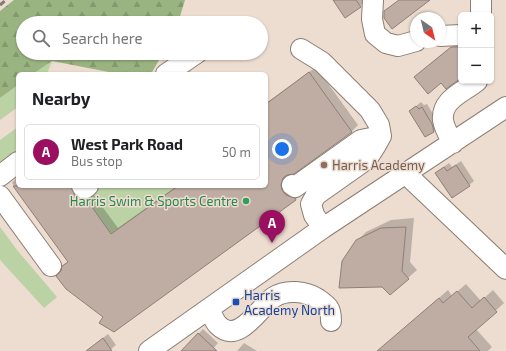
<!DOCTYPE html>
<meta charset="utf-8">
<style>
:root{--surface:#fff;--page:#f6f6f6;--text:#202124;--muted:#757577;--line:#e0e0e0;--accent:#9a0f60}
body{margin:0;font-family:"Exo 2",sans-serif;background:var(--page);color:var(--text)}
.controls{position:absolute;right:12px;top:12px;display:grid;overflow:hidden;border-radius:6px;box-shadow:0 1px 3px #0004}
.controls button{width:36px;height:36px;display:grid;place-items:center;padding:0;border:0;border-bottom:1px solid var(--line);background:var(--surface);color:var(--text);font:20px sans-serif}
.compass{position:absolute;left:410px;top:12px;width:36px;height:36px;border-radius:50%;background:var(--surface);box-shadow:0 1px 3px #0004;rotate:145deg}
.you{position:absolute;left:282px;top:149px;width:14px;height:14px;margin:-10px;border:3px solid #fff;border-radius:50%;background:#1a73e8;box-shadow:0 0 0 6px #1a73e833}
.badge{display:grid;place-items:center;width:26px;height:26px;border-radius:50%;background:var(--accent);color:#fff;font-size:13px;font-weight:700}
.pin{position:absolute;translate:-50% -33px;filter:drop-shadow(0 1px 2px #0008)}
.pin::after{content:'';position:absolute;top:21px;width:14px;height:12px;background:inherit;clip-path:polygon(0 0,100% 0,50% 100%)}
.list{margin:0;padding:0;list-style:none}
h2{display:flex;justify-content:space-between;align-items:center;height:52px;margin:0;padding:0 16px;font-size:17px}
h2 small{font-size:13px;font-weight:400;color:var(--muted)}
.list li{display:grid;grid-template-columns:26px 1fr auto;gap:12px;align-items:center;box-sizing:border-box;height:56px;margin:0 8px 8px;padding:0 8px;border:1px solid var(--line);border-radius:6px}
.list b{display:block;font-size:15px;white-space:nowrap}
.list p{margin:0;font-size:13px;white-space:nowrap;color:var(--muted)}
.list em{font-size:13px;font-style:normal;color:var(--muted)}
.icon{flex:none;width:22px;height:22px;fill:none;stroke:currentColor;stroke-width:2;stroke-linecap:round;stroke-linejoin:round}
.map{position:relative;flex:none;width:506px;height:351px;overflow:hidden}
.search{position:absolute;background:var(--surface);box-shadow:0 1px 3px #0004;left:16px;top:16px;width:252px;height:44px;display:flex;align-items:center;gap:10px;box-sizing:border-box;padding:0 14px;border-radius:22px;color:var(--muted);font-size:15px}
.panel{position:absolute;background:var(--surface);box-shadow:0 1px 3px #0004;left:16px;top:72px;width:252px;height:116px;border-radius:6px}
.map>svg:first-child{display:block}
</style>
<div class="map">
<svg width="506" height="351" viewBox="0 0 506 351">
<defs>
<pattern id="forest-firs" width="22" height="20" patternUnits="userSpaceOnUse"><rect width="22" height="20" fill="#9ab481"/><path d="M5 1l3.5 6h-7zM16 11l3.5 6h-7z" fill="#849a6e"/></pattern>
</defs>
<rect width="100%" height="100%" fill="#edddd0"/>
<path fill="#bbd2a5" d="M52,61l-5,13h-14z
M18,85v22l-18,13v-22z
M18,127v31l-18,14v-32z
M76,186h102l-67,48z
M0,227l17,23 40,47 -13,11 -44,-48z"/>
<path fill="url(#forest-firs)" d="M14,0h171l-7,23h-155v30h140l-12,21h-32l-67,-13 -19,13h-15v11l-18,13v-87z"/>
<path fill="#0003" d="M334,0h33l-7,6z
M461,40v37l-19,4 -27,-4 44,-36z
M316,67l42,58 -6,6 -59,42h-5l-1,4 15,16 -7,7 -191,116 -42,-45 1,-5 6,-5 -57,-78 6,-7v10h62l13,8 25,34 59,-42h89v-83z
M190,71l2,3h-7z
M421,102l3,3 3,-1 9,15 2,7 -4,5 -24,-20z
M461,161l13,20 -5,4 -28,-16 8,-6 3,4z
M414,218l-4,44 7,8 -9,8 -51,-37 9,-9 25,-12z
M466,284l15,17 12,-11 11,13 -28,26 16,18 -4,4h-110l70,-61 4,6z
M203,329l15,14 -7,8h-23l-3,-3z
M108,334l8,11 -5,4 -2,2h-23z
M244,343l13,8h-20z"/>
<path fill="#bfada4" stroke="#907f76" d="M333,0h23l5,7 -16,11z
M399,0h31l-38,29 -8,-11v-7z
M451,47h10v31l-15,11 -5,-6 -13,11 -14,-17z
M309,72l43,60 -58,42 -7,1 -4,3 -2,7 1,5 4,5 9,3 1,2 -182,132 -15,-9 4,-6 -37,-28 -10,-13 5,-5 1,-5 6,-4 -55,-76h58l4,10 4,4h8l24,34 67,-48h88v-82z
M416,106l3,3 3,-2 10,17 2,8 -9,5 -16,-26z
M456,165l14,21 -18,12 -17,-25 9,-6 3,4z
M406,227l-4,44 7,8 -19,16 -8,-8 -43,1 3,-27 14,-21 25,-12z
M457,291l15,17 12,-11 13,15 -29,25 12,14h-103l62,-53 4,5z
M198,333l19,18h-36z
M103,338l9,13h-26z"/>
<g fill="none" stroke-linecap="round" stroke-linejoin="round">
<defs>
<path id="minor" d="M373,0l-1,19 3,15 11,9 12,3 18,-5
M481,0v15
M440,36l21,-1
M301,49l21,13 48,48 9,15 2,11 -5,9 -9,14 -51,36 -5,9 3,11 9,13
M166,74l31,-21
M453,143c-4,-7 -9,-15 -10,-23 -2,-21 21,-28 34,-39
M406,174l100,95
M0,176l18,-14
M292,185l3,2 66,-47 20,-4
M82,186l2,3 4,-3
M0,196l51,70
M209,309c3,5 5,12 9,16 21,21 42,-19 56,-28 12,-8 32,-6 44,2 10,7 13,9 13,22
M149,351l174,-123 183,-121"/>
</defs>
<use href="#minor" stroke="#8c7e72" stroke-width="22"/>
<use href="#minor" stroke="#fff" stroke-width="20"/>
<path stroke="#857a72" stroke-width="3" stroke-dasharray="6 3" stroke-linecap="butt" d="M0,5l6,-5"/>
</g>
<circle fill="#8d6e63" stroke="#edddd0" stroke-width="1.5" cx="324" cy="165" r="4"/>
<circle fill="#2e9e5b" stroke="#edddd0" stroke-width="1.5" cx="246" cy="201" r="4"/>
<rect fill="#1a4fb4" stroke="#edddd0" stroke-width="1.5" x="232" y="298" width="8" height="8" rx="2"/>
<g text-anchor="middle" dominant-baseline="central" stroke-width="3" stroke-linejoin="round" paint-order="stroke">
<g font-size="13" fill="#785e54" stroke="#edddd0" text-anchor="start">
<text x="332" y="165">Harris Academy</text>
</g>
<g font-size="13" fill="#27864d" stroke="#edddd0" text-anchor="end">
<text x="238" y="201">Harris Swim &amp; Sports Centre</text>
</g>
<g font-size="13" fill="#164399" stroke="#edddd0" text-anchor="start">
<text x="244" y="295">Harris<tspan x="244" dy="15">Academy North</tspan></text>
</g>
</g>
</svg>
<div class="controls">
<button>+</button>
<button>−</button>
</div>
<svg class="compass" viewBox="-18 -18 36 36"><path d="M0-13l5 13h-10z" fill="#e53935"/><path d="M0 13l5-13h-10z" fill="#757577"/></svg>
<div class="you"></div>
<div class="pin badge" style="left:272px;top:243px">A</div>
<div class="search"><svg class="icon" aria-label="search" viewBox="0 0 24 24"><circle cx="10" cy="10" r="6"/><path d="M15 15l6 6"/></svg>Search here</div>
<section class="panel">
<h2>Nearby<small></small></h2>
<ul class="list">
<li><span class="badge">A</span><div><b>West Park Road</b><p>Bus stop</p></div><em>50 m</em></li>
</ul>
</section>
</div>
